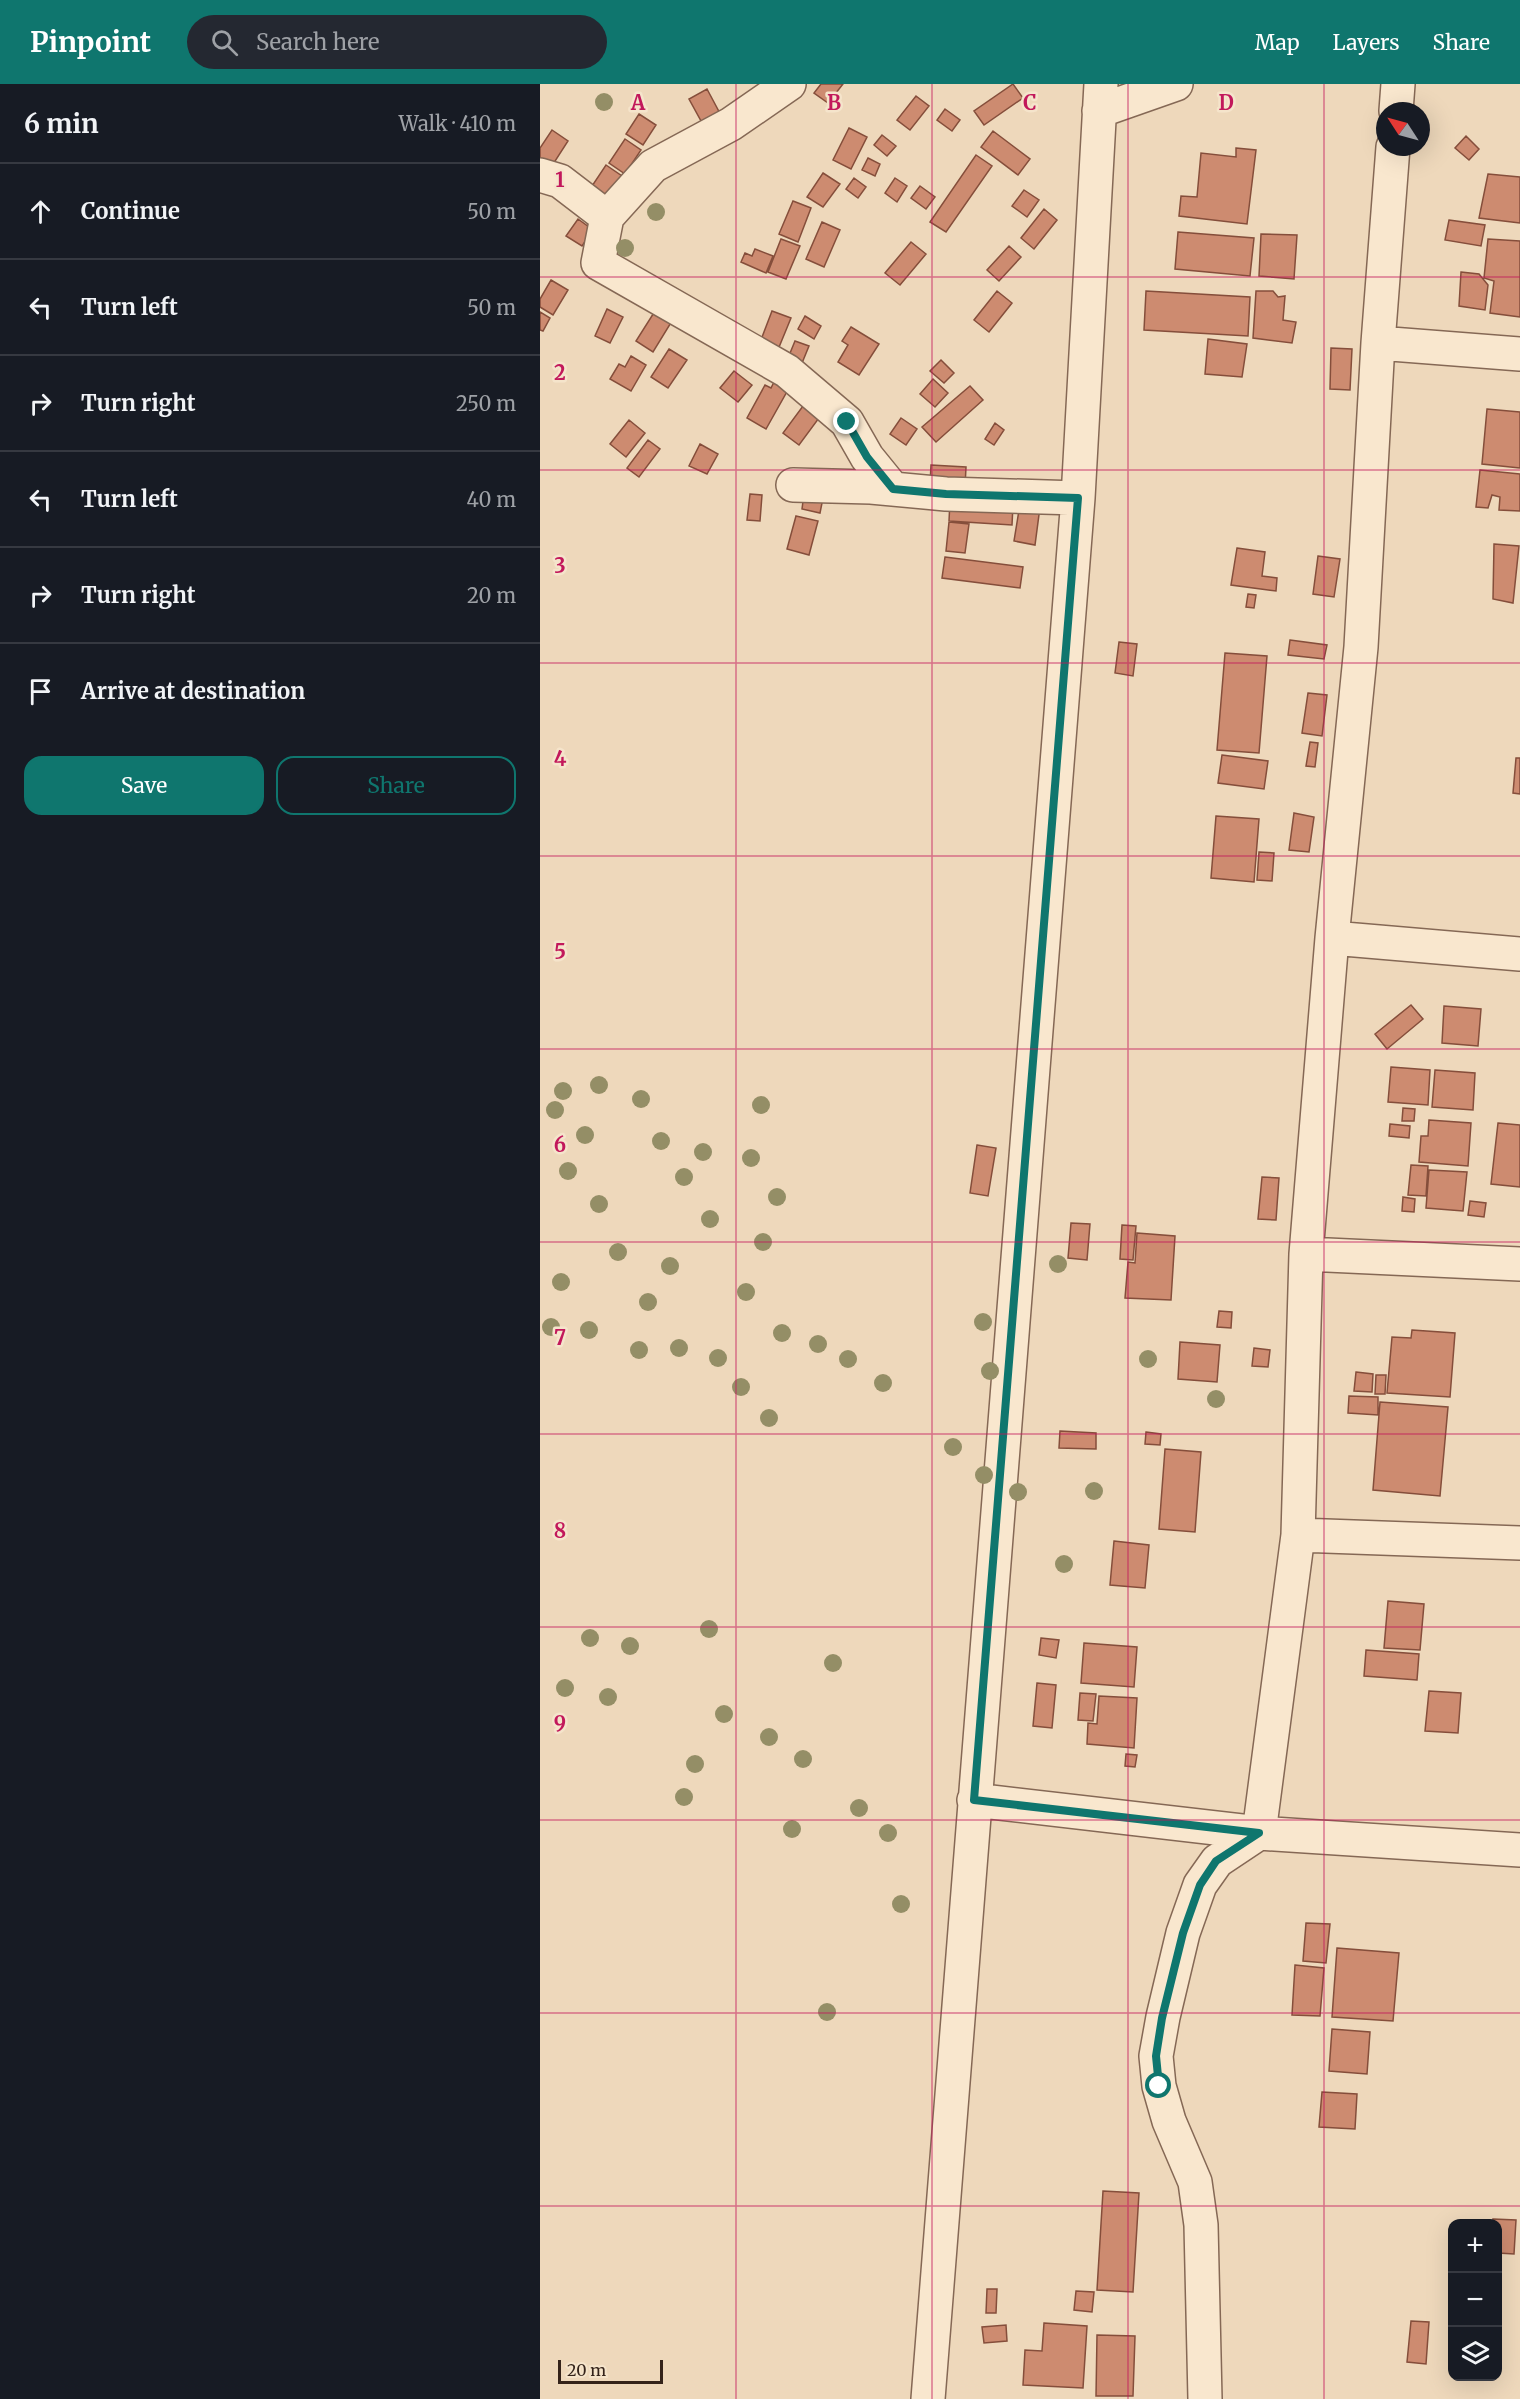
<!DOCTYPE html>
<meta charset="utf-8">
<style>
:root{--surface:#171b24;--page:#242831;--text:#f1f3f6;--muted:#9ea1a6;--line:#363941;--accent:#0f766e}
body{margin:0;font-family:Merriweather,serif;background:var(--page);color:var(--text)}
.controls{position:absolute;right:18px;bottom:18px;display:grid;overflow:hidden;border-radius:12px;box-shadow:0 6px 24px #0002}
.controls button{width:54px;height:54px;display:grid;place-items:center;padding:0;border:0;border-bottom:2px solid var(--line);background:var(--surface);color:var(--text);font:30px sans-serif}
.compass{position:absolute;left:836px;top:18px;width:54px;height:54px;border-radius:50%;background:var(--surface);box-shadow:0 6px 24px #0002;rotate:306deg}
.scale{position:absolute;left:18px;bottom:15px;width:105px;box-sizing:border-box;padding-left:6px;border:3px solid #34231a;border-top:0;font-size:16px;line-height:21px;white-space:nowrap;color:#34231a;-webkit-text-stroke:4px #f5e4cb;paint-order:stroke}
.stop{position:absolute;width:18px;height:18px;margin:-14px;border:4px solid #0f766e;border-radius:50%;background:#fff}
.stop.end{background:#0f766e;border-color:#fff;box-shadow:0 2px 6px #0008}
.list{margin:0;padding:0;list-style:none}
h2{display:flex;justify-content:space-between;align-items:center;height:78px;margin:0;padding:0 24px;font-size:26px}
h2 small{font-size:20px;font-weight:400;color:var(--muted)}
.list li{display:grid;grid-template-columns:39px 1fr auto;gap:18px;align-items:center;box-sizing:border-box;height:96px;padding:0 24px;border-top:2px solid var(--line)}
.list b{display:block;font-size:22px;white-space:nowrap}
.list em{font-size:20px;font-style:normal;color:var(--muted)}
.actions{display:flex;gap:12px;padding:18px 24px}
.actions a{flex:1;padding:14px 0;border:2px solid var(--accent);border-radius:18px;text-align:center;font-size:21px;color:var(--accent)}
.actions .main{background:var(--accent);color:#fff}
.icon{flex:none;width:33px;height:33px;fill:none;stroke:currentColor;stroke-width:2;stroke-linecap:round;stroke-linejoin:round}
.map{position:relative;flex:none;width:980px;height:2315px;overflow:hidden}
header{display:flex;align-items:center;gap:36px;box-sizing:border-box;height:84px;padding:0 30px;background:var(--accent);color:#fff}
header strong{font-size:28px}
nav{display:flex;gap:33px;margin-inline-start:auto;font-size:21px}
.search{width:420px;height:54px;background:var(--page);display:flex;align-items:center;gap:15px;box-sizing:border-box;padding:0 21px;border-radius:33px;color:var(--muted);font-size:22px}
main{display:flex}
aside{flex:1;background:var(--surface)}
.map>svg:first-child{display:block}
</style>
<header>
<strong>Pinpoint</strong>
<div class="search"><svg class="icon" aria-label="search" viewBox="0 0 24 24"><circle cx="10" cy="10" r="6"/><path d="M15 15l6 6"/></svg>Search here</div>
<nav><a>Map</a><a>Layers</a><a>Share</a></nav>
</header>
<main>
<aside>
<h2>6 min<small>Walk · 410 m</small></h2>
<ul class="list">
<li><svg class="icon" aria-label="ahead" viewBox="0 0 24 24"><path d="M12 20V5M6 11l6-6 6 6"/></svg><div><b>Continue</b></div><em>50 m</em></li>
<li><svg class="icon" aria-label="left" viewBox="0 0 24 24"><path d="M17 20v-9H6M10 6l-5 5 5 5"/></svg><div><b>Turn left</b></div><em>50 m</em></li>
<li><svg class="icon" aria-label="right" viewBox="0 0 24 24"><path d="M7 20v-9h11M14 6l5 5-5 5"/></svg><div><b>Turn right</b></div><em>250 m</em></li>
<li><svg class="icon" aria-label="left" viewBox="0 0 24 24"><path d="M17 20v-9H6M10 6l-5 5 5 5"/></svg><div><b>Turn left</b></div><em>40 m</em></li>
<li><svg class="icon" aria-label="right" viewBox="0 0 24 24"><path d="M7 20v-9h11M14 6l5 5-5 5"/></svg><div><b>Turn right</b></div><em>20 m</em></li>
<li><svg class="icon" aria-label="arrive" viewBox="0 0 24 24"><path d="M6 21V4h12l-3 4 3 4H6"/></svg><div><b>Arrive at destination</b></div></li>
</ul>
<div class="actions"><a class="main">Save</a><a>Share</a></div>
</aside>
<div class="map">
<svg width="980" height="2315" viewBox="0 0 980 2315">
<rect width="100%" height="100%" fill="#eed8bb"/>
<path fill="#cd8b70" stroke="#854e3b" stroke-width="1.5" d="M281,0h22l-15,19 -14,-10z
M473,0l10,14 -39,27 -10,-14z
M167,5l17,32 -18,9 -17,-31z
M376,12l13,10 -19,24 -13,-10z
M405,25l15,11 -8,11 -15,-11z
M99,30l17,11 -13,20 -17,-11z
M309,44l18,9 -16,32 -18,-9z
M12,46l16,11 -18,28 -10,-7v-14z
M453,47l37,28 -12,16 -37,-28z
M342,51l14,11 -9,10 -13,-11z
M926,52l13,13 -10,11 -14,-12z
M85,55l16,11 -16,24 -16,-11z
M696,64l20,2 -9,74 -68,-8 2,-20 16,1 4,-44 35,4z
M436,71l16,11 -46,66 -16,-10z
M328,74l12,6 -5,12 -13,-6z
M66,81l16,11 -16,24 -16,-11z
M283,89l17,11 -17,23 -16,-10z
M948,90l32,3v46l-41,-5z
M314,94l12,9 -8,11 -12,-9z
M355,94l12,8 -10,16 -12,-9z
M380,102l15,11 -9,12 -15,-11z
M484,106l15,10 -12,17 -15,-11z
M253,117l18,7 -13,34 -19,-8z
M504,125l13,11 -23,29 -13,-11z
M38,135l15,11 -11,16 -16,-10z
M909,136l36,5 -4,21 -36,-6z
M282,138l18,8 -16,37 -18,-8z
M638,148l76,6 -4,38 -75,-7z
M721,150l36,1 -3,44 -35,-3z
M241,155l19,7 -14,33 -18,-7z
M948,155l32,2v76l-30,-4 4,-32 -10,-3z
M371,158l15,12 -26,31 -15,-12z
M469,162l12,11 -22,24 -12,-11z
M215,165l18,7 -7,17 -25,-11 4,-9 7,3z
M921,188l18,2 9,11 -3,25 -26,-4z
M11,196l17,10 -15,25 -13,-8v-8z
M457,207l15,12 -23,29 -15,-12z
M606,207l104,6 -2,39 -104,-6z
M716,207h17l5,6 7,-1 -2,24 13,2 -4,21 -39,-5z
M67,225l16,8 -13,26 -15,-7z
M115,227l17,10 -19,31 -17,-11z
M232,227l19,7 -14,34 -18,-7z
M0,228l10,6 -7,13 -3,-1z
M265,232l16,10 -7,13 -16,-10z
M311,243l28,17 -20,31 -21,-13 10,-17 -6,-4z
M668,255l39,5 -5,33 -37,-3z
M255,257l14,5 -7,17 -14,-5z
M791,264l21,1 -2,41 -20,-1z
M129,265l18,11 -19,28 -17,-11z
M91,272l15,9 -15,26 -21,-12 9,-15 6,3z
M401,276l13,13 -10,10 -14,-12z
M194,287l18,14 -14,17 -18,-14z
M393,295l15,14 -13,14 -15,-13z
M235,296l14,8 -23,41 -19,-11 18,-33 6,3z
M430,302l13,14 -47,42 -14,-15z
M263,322l16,12 -20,27 -16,-12z
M947,325l33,3v56l-38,-4z
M361,334l16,11 -11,16 -16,-11z
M89,336l16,13 -19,24 -16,-13z
M455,339l9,7 -10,15 -9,-6z
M108,356l12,9 -21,28 -12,-9z
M160,360l18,10 -11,20 -18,-8z
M391,381l35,2 -1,20 -35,-2z
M940,386l40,4v37l-21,-1 1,-13 -8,-2 -4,13 -12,-1z
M210,410l12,1 -2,26 -13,-1z
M264,410l19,4 -3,15 -18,-4z
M410,417l63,4 -1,20 -63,-4z
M480,420l20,3 -5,38 -21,-4z
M256,432l22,5 -9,34 -22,-6z
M409,438l20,2 -4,29 -19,-2z
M954,460l25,2 -6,57 -20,-4z
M697,464l28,4 -3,24 15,2 -1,13 -45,-6z
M778,472l22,3 -6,38 -21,-3z
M405,473l78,10 -3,21 -78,-10z
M708,510l8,1 -2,13 -8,-1z
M750,556l37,5 -3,14 -36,-4z
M579,558l18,2 -4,32 -18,-3z
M685,569l42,3 -8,97 -42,-3z
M768,609l19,2 -5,41 -20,-3z
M770,658l8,1 -3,24 -9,-1z
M682,671l46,6 -4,28 -46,-6z
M976,674h4v36l-7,-1z
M754,729l20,4 -5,35 -20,-2z
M676,732l43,3 -5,63 -43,-4z
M719,768l15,1 -2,28 -15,-1z
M871,921l12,14 -36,30 -12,-15z
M904,922l37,3 -3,37 -36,-3z
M851,983l39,3 -2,35 -40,-3z
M895,986l40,3 -2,37 -41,-3z
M863,1024l12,1 -1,12h-12z
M889,1036l42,3 -3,43 -49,-4 2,-26h7z
M958,1039l22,2v62l-29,-3z
M850,1040l20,2 -1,12 -20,-2z
M437,1061l19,3 -8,48 -18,-3z
M871,1081l17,1 -2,30 -18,-1z
M889,1086l38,2 -4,39 -37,-3z
M722,1093l17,1 -3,42 -18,-1z
M863,1113l12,2 -1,13 -12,-1z
M930,1117l16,2 -2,14 -16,-2z
M531,1139l19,1 -3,36 -19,-2z
M582,1141l14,1 -3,34 -13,-1z
M597,1149l38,3 -4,64 -46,-2 3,-36 7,1z
M679,1227l13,1 -1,16 -14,-1z
M872,1246l43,3 -5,64 -63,-4 5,-56 19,1z
M640,1258l40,3 -3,37 -39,-3z
M714,1264l16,2 -2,17 -16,-1z
M816,1288l17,2 -1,18 -18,-1z
M836,1291h10l-1,19h-10z
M809,1312l29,1v18l-30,-2z
M840,1318l68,5 -8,89 -67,-6z
M520,1347l36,2v16l-37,-1z
M606,1348l15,2 -1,11 -15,-1z
M625,1365l36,3 -6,80 -36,-3z
M574,1457l35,4 -4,43 -35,-3z
M848,1517l36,3 -4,46 -36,-2z
M501,1554l18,2 -3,18 -17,-3z
M544,1559l53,4 -3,40 -53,-4z
M826,1566l53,4 -2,26 -53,-4z
M497,1599l19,2 -4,43 -19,-2z
M889,1607l32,2 -3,40 -33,-2z
M540,1609l16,1 -3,27 -15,-1z
M559,1612l38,2 -3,50 -47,-4 1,-21 9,1z
M586,1670l11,1 -2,12 -10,-1z
M766,1839l24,1 -4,39 -23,-2z
M797,1864l62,5 -6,68 -61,-4z
M755,1881l29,3 -4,48 -28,-1z
M792,1945l38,3 -3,42 -38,-3z
M782,2008l35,2 -2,35 -36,-2z
M563,2107l36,2 -6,99 -36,-2z
M953,2135l23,1 -2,34 -16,-1v-29h-5z
M447,2205h10l-1,24h-10z
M536,2207l18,1 -2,20 -18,-2z
M871,2237l18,1 -3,42 -19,-2z
M504,2239l43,3 -4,62 -60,-3 2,-35 17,1z
M466,2241l1,16 -23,2 -2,-16z
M557,2251l38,1 -2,60h-37z"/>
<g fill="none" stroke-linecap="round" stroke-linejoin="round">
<defs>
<path id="minor" d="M559,27l77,-27
M856,27l2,-27
M0,91l20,6 47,36 -9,46 189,108 60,51 20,35 26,32
M67,133l46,-51 78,-42 58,-40
M838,259l142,11
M253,401l78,2 75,7 132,4
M792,854l188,16
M766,1170l214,10
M758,1451l222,8
M434,1716l285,33 261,17
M388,2315l150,-1901 23,-414
M665,2315l-4,-174 -6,-43 -26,-61 -10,-35 -3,-30 7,-39 20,-84 17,-48 17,-24 42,-28 39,-298 8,-281 26,-316 29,-291 17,-304 15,-196"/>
</defs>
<use href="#minor" stroke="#856855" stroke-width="36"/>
<use href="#minor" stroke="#f9e7ce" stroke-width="33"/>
</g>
<g fill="#948e66">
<circle cx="64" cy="18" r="9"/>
<circle cx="116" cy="128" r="9"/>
<circle cx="85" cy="164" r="9"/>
<circle cx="59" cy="1001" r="9"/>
<circle cx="23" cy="1007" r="9"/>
<circle cx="101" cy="1015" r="9"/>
<circle cx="221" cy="1021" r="9"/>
<circle cx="15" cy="1026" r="9"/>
<circle cx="45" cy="1051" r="9"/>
<circle cx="121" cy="1057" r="9"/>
<circle cx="163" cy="1068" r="9"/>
<circle cx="211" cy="1074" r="9"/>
<circle cx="28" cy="1087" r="9"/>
<circle cx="144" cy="1093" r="9"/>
<circle cx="237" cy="1113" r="9"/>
<circle cx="59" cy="1120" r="9"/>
<circle cx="170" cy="1135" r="9"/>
<circle cx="223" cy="1158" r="9"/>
<circle cx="78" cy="1168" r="9"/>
<circle cx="518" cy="1180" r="9"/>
<circle cx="130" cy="1182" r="9"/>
<circle cx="21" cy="1198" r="9"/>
<circle cx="206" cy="1208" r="9"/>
<circle cx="108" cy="1218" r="9"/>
<circle cx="443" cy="1238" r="9"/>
<circle cx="11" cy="1243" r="9"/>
<circle cx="49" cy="1246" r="9"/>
<circle cx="242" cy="1249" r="9"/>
<circle cx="278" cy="1260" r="9"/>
<circle cx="139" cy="1264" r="9"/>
<circle cx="99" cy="1266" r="9"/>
<circle cx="178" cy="1274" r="9"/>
<circle cx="308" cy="1275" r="9"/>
<circle cx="608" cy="1275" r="9"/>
<circle cx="450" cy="1287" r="9"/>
<circle cx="343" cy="1299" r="9"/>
<circle cx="201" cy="1303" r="9"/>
<circle cx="676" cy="1315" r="9"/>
<circle cx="229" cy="1334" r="9"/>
<circle cx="413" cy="1363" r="9"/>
<circle cx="444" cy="1391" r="9"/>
<circle cx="554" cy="1407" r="9"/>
<circle cx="478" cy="1408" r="9"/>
<circle cx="524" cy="1480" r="9"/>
<circle cx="169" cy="1545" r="9"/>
<circle cx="50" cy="1554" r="9"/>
<circle cx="90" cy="1562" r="9"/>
<circle cx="293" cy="1579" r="9"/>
<circle cx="25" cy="1604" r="9"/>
<circle cx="68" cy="1613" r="9"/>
<circle cx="184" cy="1630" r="9"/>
<circle cx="229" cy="1653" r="9"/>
<circle cx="263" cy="1675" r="9"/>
<circle cx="155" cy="1680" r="9"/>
<circle cx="144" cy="1713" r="9"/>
<circle cx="319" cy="1724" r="9"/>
<circle cx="252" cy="1745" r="9"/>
<circle cx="348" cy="1749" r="9"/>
<circle cx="361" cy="1820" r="9"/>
<circle cx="287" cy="1928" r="9"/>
</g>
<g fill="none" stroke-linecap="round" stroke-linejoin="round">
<path stroke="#0f766e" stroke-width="8" d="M307,338l20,35 26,32 53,5 132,4 -104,1302 285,33 -43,28 -16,24 -17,48 -21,85 -6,38 3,30"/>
</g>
<path fill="none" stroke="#c2185b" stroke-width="1.5" stroke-opacity="0.55" d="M196,0v2315M392,0v2315M588,0v2315M784,0v2315M0,193h980M0,386h980M0,579h980M0,772h980M0,965h980M0,1158h980M0,1350h980M0,1543h980M0,1736h980M0,1929h980M0,2122h980"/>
<g font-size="20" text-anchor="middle" font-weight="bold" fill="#c2185b" stroke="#f5e4cb" stroke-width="5" stroke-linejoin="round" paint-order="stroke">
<text x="98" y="26">A</text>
<text x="294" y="26">B</text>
<text x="490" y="26">C</text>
<text x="686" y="26">D</text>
<text x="20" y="103">1</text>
<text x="20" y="296">2</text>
<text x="20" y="489">3</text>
<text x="20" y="682">4</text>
<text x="20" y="875">5</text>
<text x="20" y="1068">6</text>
<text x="20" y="1261">7</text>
<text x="20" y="1454">8</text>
<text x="20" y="1647">9</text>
</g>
</svg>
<div class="controls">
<button>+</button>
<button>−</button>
<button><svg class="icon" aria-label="layers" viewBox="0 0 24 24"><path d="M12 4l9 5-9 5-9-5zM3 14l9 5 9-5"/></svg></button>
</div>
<svg class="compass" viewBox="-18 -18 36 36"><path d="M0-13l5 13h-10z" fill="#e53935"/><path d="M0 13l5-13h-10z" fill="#9ea1a6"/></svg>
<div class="scale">20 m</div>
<div class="stop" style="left:619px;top:2002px"></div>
<div class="stop end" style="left:307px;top:338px"></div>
</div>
</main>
